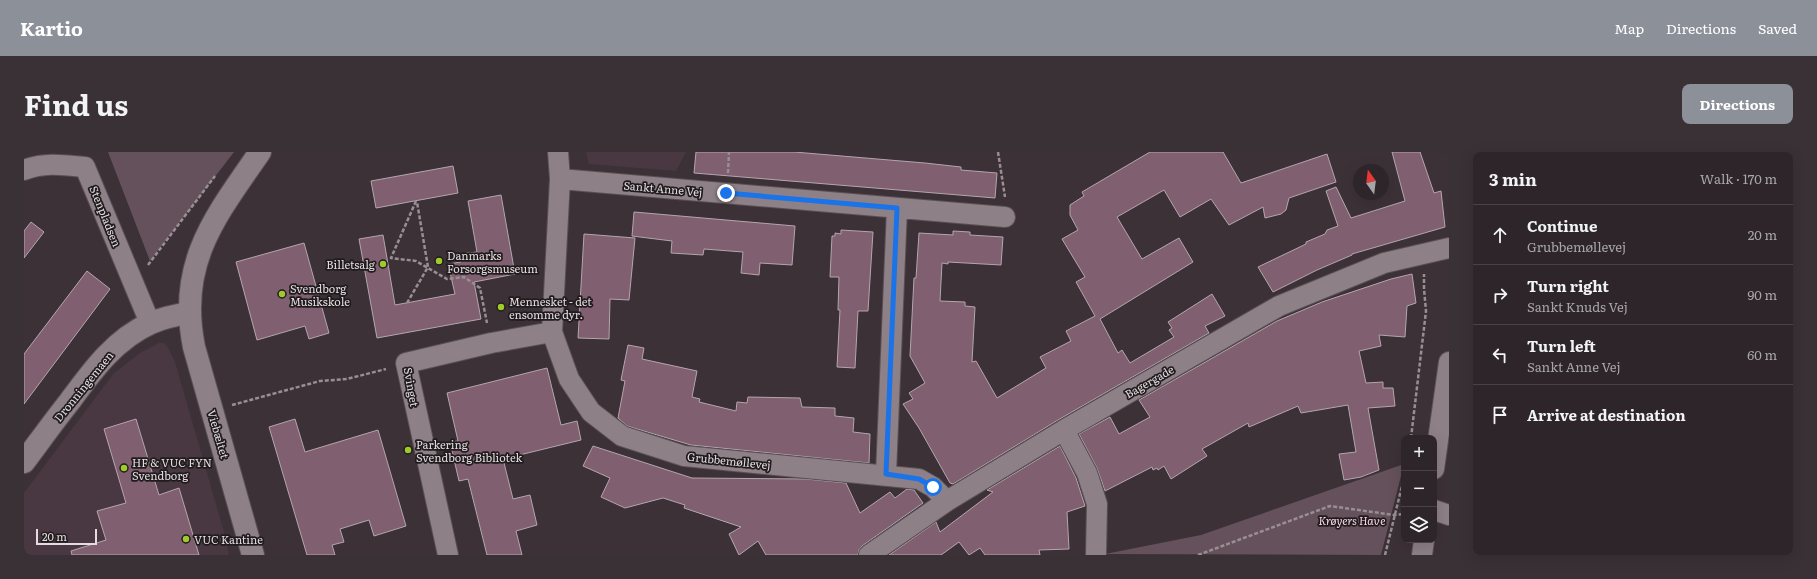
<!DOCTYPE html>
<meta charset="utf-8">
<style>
:root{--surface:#2d2529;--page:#393135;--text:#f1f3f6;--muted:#a7a5a8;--line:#484246;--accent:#8c9099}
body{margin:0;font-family:Literata,serif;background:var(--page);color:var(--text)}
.controls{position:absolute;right:12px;bottom:12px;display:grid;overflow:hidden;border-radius:8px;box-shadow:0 4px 16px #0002}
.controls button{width:36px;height:36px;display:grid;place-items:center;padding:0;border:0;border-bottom:1px solid var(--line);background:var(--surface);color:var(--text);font:20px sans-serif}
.compass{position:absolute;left:1329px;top:12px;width:36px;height:36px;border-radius:50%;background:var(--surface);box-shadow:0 4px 16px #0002;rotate:346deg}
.scale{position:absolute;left:12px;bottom:10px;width:61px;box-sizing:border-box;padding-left:4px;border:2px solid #e4dce0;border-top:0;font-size:11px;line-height:14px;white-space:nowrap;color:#e4dce0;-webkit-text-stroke:3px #201b1d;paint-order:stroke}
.stop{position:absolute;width:12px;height:12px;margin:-9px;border:3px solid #1a73e8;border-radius:50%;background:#fff}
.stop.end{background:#1a73e8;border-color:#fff;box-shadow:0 1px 4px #0008}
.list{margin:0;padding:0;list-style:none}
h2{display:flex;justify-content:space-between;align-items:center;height:52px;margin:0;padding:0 16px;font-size:17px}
h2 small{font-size:13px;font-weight:400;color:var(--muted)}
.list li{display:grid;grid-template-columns:26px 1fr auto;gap:12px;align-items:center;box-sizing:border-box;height:60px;padding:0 16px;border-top:1px solid var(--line)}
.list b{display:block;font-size:15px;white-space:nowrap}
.list p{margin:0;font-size:13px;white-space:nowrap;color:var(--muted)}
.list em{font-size:13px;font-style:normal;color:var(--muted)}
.icon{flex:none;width:22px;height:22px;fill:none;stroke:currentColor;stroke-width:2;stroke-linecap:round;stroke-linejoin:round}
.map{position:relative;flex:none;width:1425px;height:403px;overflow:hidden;border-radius:8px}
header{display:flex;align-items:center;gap:24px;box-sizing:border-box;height:56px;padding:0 20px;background:var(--accent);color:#fff}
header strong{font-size:19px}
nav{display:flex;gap:22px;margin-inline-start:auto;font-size:14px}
.intro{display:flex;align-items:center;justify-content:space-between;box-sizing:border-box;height:96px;padding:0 24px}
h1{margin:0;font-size:28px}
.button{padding:10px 18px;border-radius:8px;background:var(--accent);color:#fff;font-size:14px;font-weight:700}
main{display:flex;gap:24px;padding:0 24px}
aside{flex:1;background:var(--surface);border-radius:8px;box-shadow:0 4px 16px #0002}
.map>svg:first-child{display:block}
</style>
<header>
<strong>Kartio</strong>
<nav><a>Map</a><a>Directions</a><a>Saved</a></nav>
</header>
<div class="intro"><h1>Find us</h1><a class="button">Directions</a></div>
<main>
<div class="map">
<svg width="1425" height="403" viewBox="0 0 1425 403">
<rect width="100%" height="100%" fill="#3c3137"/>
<path fill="#493841" d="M562,0h100l-10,19 -87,-7z
M135,191h5l3,3 8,16 51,177 3,16h-205v-62l90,-120 26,-20z"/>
<path fill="#65515b" d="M84,0h126l-84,109z
M1380,312l-23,91 -276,-1 96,-19z"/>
<path fill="#805f70" stroke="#b4a6ad" d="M672,0h98l131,11 36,4v3l36,3 -2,25 -301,-25z
M1126,0h73l18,31 86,-29 9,28 -47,16 -3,12 -5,4 -16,4 -2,-11 -34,18 -18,-26 -31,18 -16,-27 -47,27 25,42 37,-21 14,24 -93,57 18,34 4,-3 8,13 44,-26 -5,-7 3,-2 -4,-6 44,-28 13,22 -20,10 4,7 -151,87 -105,64 -3,-1 -31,-55 -16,-24 10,-5 -4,-6 16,-10 -15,-27 4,-78h2l3,-45 34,2v-4l17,1v3l33,2 -2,28 -53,-3v2l-6,-1 -2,38 25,1v4l10,1 -3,55 4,-1 21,37 49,-30 -6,-11 31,-16 -5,-10 29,-15 -19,-34 9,-5 -23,-38 16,-9 -8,-15v-10l14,-9 -2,-4z
M1368,0h28l14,41 7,-2 4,36 -93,27v1l-35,15 -44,22 -15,-25 48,-23v-2l19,-8 2,-4 11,-4 -12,-35 10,-4 15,31 54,-17z
M429,14l5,27 -82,15 -5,-27z
M477,43l14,79 -41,8 7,37 -104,19 -18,-99 24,-4 12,70 60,-11 -7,-30 13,-2 -1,-8 17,-2 -9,-51z
M610,60l161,14 -3,39 -32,-2 -1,12 -18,-2 2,-21 -39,-3 -1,6 -32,-2 1,-12 -40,-5z
M7,70l13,10 -20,26v-27z
M817,78l32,2 -5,79h-10l-3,57 -18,-1 3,-57h-2l1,-33h-9l2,-41h3v-3l6,1z
M560,82l51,4 -6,62 -19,-1 -1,40 -31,-1z
M280,91l25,90 -20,6 -4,-13 -48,14 -21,-78z
M63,119l23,18 -86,115v-50z
M1388,122l4,29 -9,3 -2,31 -26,-2 2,11 -22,5 7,32 17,-1v6h10l2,18 -27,2 11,62 -18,7 -17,3 -5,-26 17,-2 -8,-47 -47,8 -3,-7 -49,21 -1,-4 -46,26 5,7 -36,23 -7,-13 -6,4 -1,-2 -4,2 -1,-3 -47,24 -8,-23 -18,-34 31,-17 9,17 31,-17 -11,-17 138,-79 45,-19 69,-23z
M604,193l16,3 -2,11 55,12 -5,26 8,2 -1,3 37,9 1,-9 10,1 1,-6 52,1 2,9 33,1v8l19,2 -1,14 17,2 -1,29 -178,-18 -64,-19 -9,-8 7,-37 -4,-1z
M523,216l14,57 16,-4 4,19 -78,19 10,40 17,-4 7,30 -21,6 6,24h-35l-19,-76 -9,2 -9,-39 8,-1 -11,-48z
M112,267l23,76 20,-7 20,67h-127l-1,-4 35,-11 -9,-29 29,-8 -22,-74z
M271,267l10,33 73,-22 28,96 -32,10 -5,-16 -29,9 4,13 -12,3 3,10h-28l-38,-128z
M569,294l99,32 114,1 40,4 14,30 30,-21 5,6 12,-9 7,1 9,13 -61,43 -3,4 -1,5h-92l-8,-14 -19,14 -10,-21 12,-7 -57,-19 1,-3 -22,-7 -38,10 -24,-11 9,-19 -27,-12z
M1036,294l16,32 9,28 -18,6 2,37 -30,1 1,5h-55l-5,-7 -11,7 -10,-13 -18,13h-52l47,-33 4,10 53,-40 -6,-2z"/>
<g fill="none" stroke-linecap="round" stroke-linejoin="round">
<defs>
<path id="minor" d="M534,0l2,27 -8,153 17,47 22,33 31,24 62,20 235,23 14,8 14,14
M0,18c20,-8 40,-5 61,-3l65,156
M536,27l445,38
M1040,278l23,43 10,31 -1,51
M1410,317l15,-107
M862,322l11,-266
M1410,358l15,5
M424,403l-42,-192 85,-20 61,-11
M845,403l78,-54 117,-71 215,-124 105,-43 65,-15
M1398,403l2,-15"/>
<path id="tertiary" d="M0,310c15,-20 30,-41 46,-61 22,-30 45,-62 81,-78 12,-5 25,-8 38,-10
M229,403l-59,-208c-17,-84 21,-130 66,-195"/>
</defs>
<use href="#minor" stroke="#595054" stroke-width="22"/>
<use href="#tertiary" stroke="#595054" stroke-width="24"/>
<path stroke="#988f94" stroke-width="2.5" stroke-dasharray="4 2" stroke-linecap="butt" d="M974,0l7,45
M704,21l1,-21
M392,49l-25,57 25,3 31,18 17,-2 16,11 7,35
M124,113l67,-89
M383,151l21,-36 -11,-65
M208,253l88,-24 27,-2 39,-10
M1387,286l15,-127 -2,-22v-15
M1174,403l132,-49 64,9 10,-1
M1361,403l19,-77"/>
<use href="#minor" stroke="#8d8086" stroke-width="20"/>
<use href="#tertiary" stroke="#8d8086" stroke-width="22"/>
</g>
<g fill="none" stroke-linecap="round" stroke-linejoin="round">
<path stroke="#1a73e8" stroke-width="5" d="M702,41l171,15 -11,266 33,5 14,8"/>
</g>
<g fill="#a0c92b" stroke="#201b1d" stroke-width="1.5">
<circle cx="415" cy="109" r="4"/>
<circle cx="359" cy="112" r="4"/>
<circle cx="258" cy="142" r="4"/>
<circle cx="477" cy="155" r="4"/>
<circle cx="384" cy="298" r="4"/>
<circle cx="100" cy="316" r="4"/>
<circle cx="162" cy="387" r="4"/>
</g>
<g text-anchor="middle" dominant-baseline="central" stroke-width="3.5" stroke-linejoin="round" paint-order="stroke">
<g font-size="11" fill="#e4dce0" stroke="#201b1d">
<text transform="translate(639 36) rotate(5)">Sankt Anne Vej</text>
<text transform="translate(82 64) rotate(68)">Stenpladsen</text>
<text transform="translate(1125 229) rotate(-30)">Bagergade</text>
<text transform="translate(59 234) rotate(-51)">Dronningemaen</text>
<text transform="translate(388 235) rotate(80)">Svinget</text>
<text transform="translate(195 282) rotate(74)">Viebæltet</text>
<text transform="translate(705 308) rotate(6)">Grubbemøllevej</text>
</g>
<g font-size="11" fill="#e4dce0" stroke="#201b1d" text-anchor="start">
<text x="423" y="103">Danmarks<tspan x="423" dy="13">Forsorgsmuseum</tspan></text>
<text x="351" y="112" text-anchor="end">Billetsalg</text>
<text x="266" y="136">Svendborg<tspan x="266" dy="13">Musikskole</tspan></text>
<text x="485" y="149">Mennesket - det<tspan x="485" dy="13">ensomme dyr.</tspan></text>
<text x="392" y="292">Parkering<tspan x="392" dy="13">Svendborg Bibliotek</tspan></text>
<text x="108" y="310">HF &amp; VUC FYN<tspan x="108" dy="13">Svendborg</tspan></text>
<text x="170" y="387">VUC Kantine</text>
</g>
<g font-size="11" font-style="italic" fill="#fdd7ea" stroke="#201b1d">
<text x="1328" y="368">Krøyers Have</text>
</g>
</g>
</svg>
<div class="controls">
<button>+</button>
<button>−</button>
<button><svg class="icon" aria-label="layers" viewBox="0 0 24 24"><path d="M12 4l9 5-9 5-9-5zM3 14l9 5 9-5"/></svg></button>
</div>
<svg class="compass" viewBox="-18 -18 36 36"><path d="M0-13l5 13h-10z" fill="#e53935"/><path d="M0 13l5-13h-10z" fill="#a7a5a8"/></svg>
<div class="scale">20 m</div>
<div class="stop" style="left:909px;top:335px"></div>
<div class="stop end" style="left:702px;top:41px"></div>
</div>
<aside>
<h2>3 min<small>Walk · 170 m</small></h2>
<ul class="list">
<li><svg class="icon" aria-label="ahead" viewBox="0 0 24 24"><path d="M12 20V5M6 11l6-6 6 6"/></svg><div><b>Continue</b><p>Grubbemøllevej</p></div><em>20 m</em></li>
<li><svg class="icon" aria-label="right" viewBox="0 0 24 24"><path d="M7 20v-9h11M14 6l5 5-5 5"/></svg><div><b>Turn right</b><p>Sankt Knuds Vej</p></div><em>90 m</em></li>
<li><svg class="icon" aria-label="left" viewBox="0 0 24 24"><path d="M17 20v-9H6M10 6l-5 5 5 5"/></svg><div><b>Turn left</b><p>Sankt Anne Vej</p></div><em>60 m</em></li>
<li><svg class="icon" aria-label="arrive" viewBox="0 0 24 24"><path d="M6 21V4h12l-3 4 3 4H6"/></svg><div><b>Arrive at destination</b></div></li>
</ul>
</aside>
</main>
